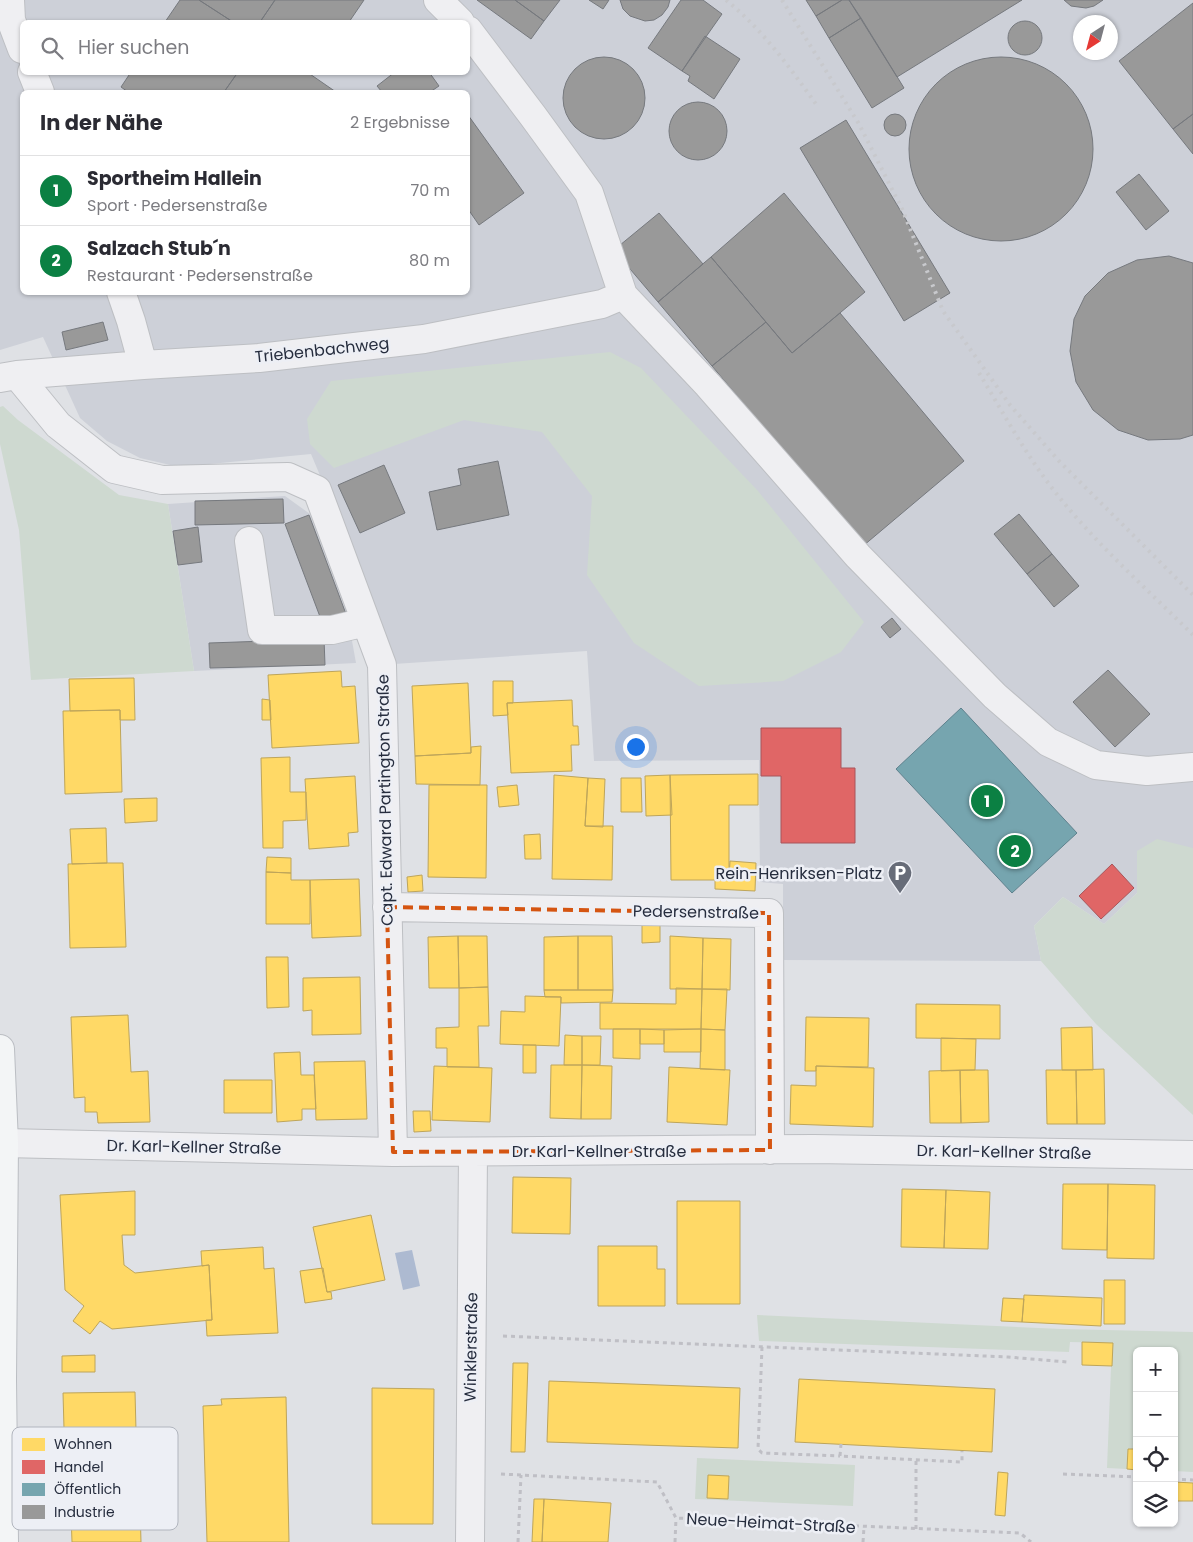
<!DOCTYPE html>
<html lang="de">
<meta charset="utf-8">
<style>
:root{--surface:#fff;--page:#f7f7f7;--text:#2b2b33;--muted:#7c7c81;--line:#e1e1e2;--accent:#0b8043}
body{margin:0;font-family:Poppins,sans-serif;background:var(--page);color:var(--text)}
.controls{position:absolute;right:15px;bottom:15px;display:grid;overflow:hidden;border-radius:8px;box-shadow:0 1px 4px #0004}
.controls button{width:45px;height:45px;display:grid;place-items:center;padding:0;border:0;border-bottom:1px solid var(--line);background:var(--surface);color:var(--text);font:25px sans-serif}
.compass{position:absolute;left:1073px;top:15px;width:45px;height:45px;border-radius:50%;background:var(--surface);box-shadow:0 1px 4px #0004;rotate:216deg}
.you{position:absolute;left:635px;top:746px;width:18px;height:18px;margin:-12px;border:4px solid #fff;border-radius:50%;background:#1a73e8;box-shadow:0 0 0 8px #1a73e833}
.badge{display:grid;place-items:center;width:32px;height:32px;border-radius:50%;background:var(--accent);color:#fff;font-size:16px;font-weight:700}
.pin{position:absolute;translate:-50% -50%;border:2px solid #fff;box-shadow:0 1px 5px #0006}
.list{margin:0;padding:0;list-style:none}
h2{display:flex;justify-content:space-between;align-items:center;height:65px;margin:0;padding:0 20px;font-size:21px}
h2 small{font-size:16px;font-weight:400;color:var(--muted)}
.list li{display:grid;grid-template-columns:32px 1fr auto;gap:15px;align-items:center;box-sizing:border-box;height:70px;padding:0 20px;border-top:1px solid var(--line)}
.list b{display:block;font-size:19px;white-space:nowrap}
.list p{margin:0;font-size:16px;white-space:nowrap;color:var(--muted)}
.list em{font-size:16px;font-style:normal;color:var(--muted)}
.icon{flex:none;width:28px;height:28px;fill:none;stroke:currentColor;stroke-width:2;stroke-linecap:round;stroke-linejoin:round}
.map{position:relative;flex:none;width:1193px;height:1542px;overflow:hidden}
.search{position:absolute;background:var(--surface);box-shadow:0 1px 4px #0004;left:20px;top:20px;width:450px;height:55px;display:flex;align-items:center;gap:12px;box-sizing:border-box;padding:0 18px;border-radius:8px;color:var(--muted);font-size:19px}
.panel{position:absolute;background:var(--surface);box-shadow:0 1px 4px #0004;left:20px;top:90px;width:450px;height:205px;border-radius:8px}
.map>svg:first-child{display:block}
</style>
<div class="map">
<svg width="1193" height="1542" viewBox="0 0 1193 1542">
<rect width="100%" height="100%" fill="#dfe1e5"/>
<path fill="#cdd0d8" fill-rule="evenodd" d="M0,0h1193v932l-55,-59 -1,20 -33,31 -41,-27 -29,29 7,35 -258,-1v-76l-23,-2 -1,-122 -165,1 -7,-110 -193,13 -43,-115 -40,-95 -132,13 -39,-9 -33,-17 -27,-23 -37,-81 -43,13zM22,22h446v50h-446zM1080,22h30v30h-30zM22,92h446v200h-446z
M285,496l25,18 37,99 9,50 -162,8 -26,-167z"/>
<path fill="#ced9d0" d="M610,352l31,16 117,123 106,131 -23,30 -58,29 -84,5 -65,-43 -47,-68 5,-79 -50,-64 -78,-12 -130,48 -24,-24 -3,-25 24,-38z
M3,406l15,14 101,75 49,9 26,167 -163,9 -12,-150 -19,-86v-37z
M1157,839l36,9v267l-97,-91 -55,-63 -7,-35 29,-29 41,27 33,-31v-42z
M757,1315l304,14 132,3v140l-19,-1v-120h-37v98h-9l-1,20 -20,-1 5,-125 -42,-1 -1,10 -310,-11z
M697,1458l158,7 -2,41 -158,-7z"/>
<path fill="#adbad1" d="M412,1250l8,36 -17,4 -8,-37z"/>
<path fill="#ffd966" stroke="#bea55a" d="M341,671l1,16 13,-1 4,57 -87,5 -4,-73z
M134,678l1,42h-15v-10l-50,1 -1,-32z
M493,681h20v22h-6l1,12 -15,1z
M468,683l3,70 -56,3 -3,-70z
M262,699l8,1 1,20h-9z
M572,700l1,26h5l1,19h-8l1,26 -61,2 -4,-70z
M120,710l2,82 -57,2 -2,-83z
M481,746l-1,39 -64,-1 -1,-28 56,-3v-6z
M290,757v35h16v28l-23,1v27h-20l-2,-90z
M758,774v31h-29v75h-58l-1,-105z
M554,775l34,3 -3,48h28l-1,54 -60,-1z
M670,775l2,40 -26,1 -1,-40z
M355,776l3,56 -10,1 1,13 -40,3 -4,-70z
M588,778l17,1 -2,48 -18,-1z
M621,778h20l1,34h-21z
M429,785h58l-1,93 -58,-1z
M517,785l2,20 -20,2 -2,-20z
M157,798v23l-32,2 -1,-24z
M106,828l1,35 -35,1 -2,-35z
M540,834l1,25h-16l-1,-24z
M267,857l24,1v15l-25,-1z
M730,861l26,2 -1,28 -40,-2v-9h14z
M107,863h16l3,84 -56,1 -2,-84z
M266,872l25,1v7h19v44h-44z
M422,875l1,16 -15,1 -1,-15z
M359,879l2,57 -49,2 -2,-58z
M642,925h18v17l-18,1z
M458,936l1,52h-30l-1,-51z
M458,936h29l1,51 -29,1z
M578,936h34l1,54h-35z
M578,936v54h-34v-53z
M670,936l33,2 -1,51h-32z
M703,938l28,1 -1,51 -28,-1z
M266,957h22l1,50 -22,1z
M360,977l1,57 -49,1v-25l-9,1v-33z
M488,987l1,39h-11l1,41h-32v-19h-11v-20l23,-1v-39z
M676,988l26,1 -1,40h-101v-26l76,1z
M702,989h25l-2,41 -24,-1z
M544,990h69l-1,12 -51,1v-6h-16z
M525,996l36,1 -2,49 -59,-2 1,-33 24,1z
M916,1004l84,1v34l-84,-1z
M128,1015l3,57 17,-1 2,51 -52,1 -1,-11h-12v-15l-11,1 -3,-81z
M806,1017l63,1 -1,49 -52,-1v5h-11z
M1092,1027l1,43h-31l-1,-42z
M613,1029h27v30l-27,-1z
M640,1029l24,1v14h-24z
M701,1029v23h-37v-22z
M701,1029l24,1v40l-25,-1z
M565,1035l17,1v29h-18z
M582,1036h19l-1,29h-18z
M941,1038l35,1 -1,31 -34,1z
M523,1045h13v28h-13z
M300,1052l1,23h13l2,34h-14v11l-25,2 -3,-69z
M365,1061l2,58 -51,1 -2,-58z
M551,1065h31l-1,54 -31,-1z
M582,1065l30,1 -1,53h-30z
M434,1066l58,2 -2,54 -58,-2z
M816,1066l58,2 -1,59 -83,-3 1,-39 25,1z
M669,1067l61,3 -3,55 -60,-3z
M1104,1069l1,55h-28l-1,-54z
M960,1070h28l1,52 -28,1z
M960,1070l1,53h-31l-1,-52z
M1046,1070h30l1,54h-30z
M224,1080h48v33h-48z
M413,1111h17l1,20 -17,1z
M513,1177l58,1 -1,56 -58,-1z
M1063,1184h45l-1,66 -45,-1z
M1108,1184l47,1 -1,74 -47,-1z
M902,1189l44,1 -2,58 -43,-1z
M946,1190l44,2 -2,57 -44,-1z
M135,1191v44h-13l2,30 11,8 74,-8 3,55 -100,9 -12,-8 -10,13 -17,-13 11,-15 -19,-16 -5,-95z
M677,1201h63v103h-63z
M371,1215l14,65 -58,12 -14,-65z
M598,1246h59v23h8v37h-67z
M263,1247l1,22 10,-1 4,65 -71,3 -1,-16h6l-3,-55 -7,1 -1,-15z
M323,1268l4,24h4l1,7 -27,4 -5,-32z
M1104,1280h21v44h-21z
M1024,1295l78,3 -1,28 -79,-4z
M1003,1298l21,1 -2,23 -21,-1z
M1082,1342l31,1 -1,23 -30,-1z
M95,1355v17h-33v-16z
M513,1363h15l-3,89h-14z
M799,1379l196,10 -3,63 -197,-10z
M549,1381l191,7 -2,60 -191,-6z
M372,1388l62,1 -1,135h-61z
M135,1392l2,77 -47,1v-6h-25l-2,-71z
M286,1397l3,145h-82l-4,-136 19,-1 -1,-6z
M1128,1449h9v21l-10,-1z
M998,1472l10,1 -3,43 -10,-1z
M708,1475l21,1 -1,23 -21,-1z
M1174,1482l19,1v18h-19z
M120,1483v22h20l1,37h-69l-2,-57z
M534,1499h10l-2,43h-10z
M544,1499l67,4 -3,39h-66z"/>
<path fill="#e06666" stroke="#a8555a" d="M761,728h80v40h14v75h-74v-67h-20z
M1112,864l22,24 -33,31 -22,-23z"/>
<path fill="#76a5af" stroke="#5e818d" d="M961,708l116,125 -65,60 -116,-124z"/>
<path fill="#999" stroke="#76797e" d="M180,0h19l34,22h-68z
M199,0h76l-15,22h-27z
M275,0h89l-15,22h-89z
M477,0h38l29,21 -13,18z
M515,0h45l-16,21z
M589,0h20l-6,9z
M620,0h50l-2,7 -6,8 -8,5 -9,1 -15,-5 -7,-7z
M681,0h22l19,14 -40,57 -34,-23z
M806,0h36l-26,16z
M842,0h7l12,18 -32,20 -13,-22z
M849,0h173l-125,77z
M1064,0h39l-9,6 -8,2 -15,-2z
M1193,3v111l-20,15 -54,-68z
M861,18l43,70 -32,20 -43,-70z
M1008 38a17 17 0 1 1 34 0a17 17 0 1 1-34 0Z
M705,36l35,23 -26,40 -26,-18 2,-5 -8,-5z
M563 98a41 41 0 1 1 82 0a41 41 0 1 1-82 0Z
M909 149a92 92 0 1 1 184 0a92 92 0 1 1-184 0Z
M131,72h107l-14,20h-96l-7,-5z
M238,72h69l29,20h-112z
M395,72h34l10,14 -9,6h-48l-5,-6z
M669 131a29 29 0 1 1 58 0a29 29 0 1 1-58 0Z
M884 125a11 11 0 1 1 22 0a11 11 0 1 1-22 0Z
M1193,114v40l-20,-25z
M468,115l56,78 -45,32 -11,-16z
M846,120l104,173 -46,28 -104,-173z
M1139,174l30,37 -23,19 -30,-38z
M784,193l81,99 -73,61 -81,-96z
M659,213l44,51 -45,38 -44,-52z
M1169,256l24,7v172l-13,4 -32,1 -30,-10 -25,-20 -17,-28 -6,-31 4,-32 11,-23 23,-23 29,-13z
M711,257l55,65 -54,44 -54,-64z
M840,313l124,148 -101,85 -151,-180 54,-44 26,31z
M103,322l5,18 -42,10 -4,-18z
M498,461l11,54 -72,15 -8,-38 32,-7 -3,-16z
M384,465l21,48 -45,20 -22,-48z
M283,499l1,24 -89,2v-24z
M1019,514l33,40 -25,20 -33,-40z
M309,515l37,99 -24,8 -37,-98z
M198,527l4,35 -24,3 -5,-34z
M1052,554l27,32 -25,21 -27,-33z
M892,618l9,11 -11,9 -9,-11z
M324,639l1,26 -115,3 -1,-25z
M1108,670l42,44 -35,33 -42,-45z"/>
<g fill="none" stroke-linecap="round" stroke-linejoin="round">
<defs>
<path id="minor" d="M10,0l1,20 11,29
M438,0l22,22
M468,30l65,86 56,77 34,102 85,90 150,171 137,140 53,46 48,23 51,6 46,-4
M32,72l8,20
M121,292l10,29 12,44
M17,375l126,-10 116,-7 165,-19 178,-35 21,-9
M0,378l17,-3 41,50 56,44 48,11 126,-3 29,13 65,175 11,487
M249,541l13,89h70l34,-8
M387,907l382,6 1,237
M4,1143l389,9 421,-3 379,6
M470,1542l3,-390"/>
<path id="major" d="M0,1049l4,94 -2,237 2,162"/>
</defs>
<use href="#minor" stroke="#bdbfc3" stroke-width="30"/>
<use href="#major" stroke="#bbbec3" stroke-width="30"/>
<path stroke="#bfbfc5" stroke-width="3" stroke-dasharray="4 4" stroke-linecap="butt" d="M503,1336l505,21 59,5
M762,1347l-4,102 4,4 78,3
M841,1444l-1,12 122,6v-11
M501,1474l156,8 19,36 344,15 11,9
M1063,1474l74,3
M1174,1479l19,1
M916,1529v-69
M518,1542l3,-67
M675,1542l1,-24
M863,1542l1,-15"/>
<use href="#minor" stroke="#efeff2" stroke-width="28"/>
<use href="#major" stroke="#f3f5f6" stroke-width="28"/>
<path stroke="#c8c9cd" stroke-width="4" stroke-dasharray="2.5 5" stroke-linecap="butt" d="M726,0c37,30 65,69 92,107
M782,0l77,124 44,87 40,100 67,94 49,56 134,134
M979,373c22,36 42,73 67,107 42,57 97,105 147,155"/>
</g>
<path fill="none" stroke="#d55511" stroke-width="4" stroke-dasharray="10 6" stroke-linejoin="round" d="M387,907l382,6 1,237 -377,2z"/>
<defs>
<symbol id="parking-pin" viewBox="-11 -11 22 30"><path d="M0 17L-7.5 6A9.5 9.5 0 1 1 7.5 6Z" fill="#676c78" stroke="#edeff5"/><path d="M-3.5-5.5H1a3.5 3.5 0 0 1 0 7H-1V5.5H-3.5ZM-1-3.4V-.6H.8a1.4 1.4 0 0 0 0-2.8Z" fill="#fff"/></symbol>
</defs>
<g fill-rule="evenodd">
<use href="#parking-pin" x="886" y="859" width="28" height="38"/>
</g>
<g text-anchor="middle" dominant-baseline="central" stroke-width="5" stroke-linejoin="round" paint-order="stroke">
<g font-size="16" fill="#262d3e" stroke="#edeff5">
<text transform="translate(322 350) rotate(-6)">Triebenbachweg</text>
<text transform="translate(385 800) rotate(-91)">Capt. Edward Partington Straße</text>
<text transform="translate(696 912) rotate(1)">Pedersenstraße</text>
<text transform="translate(194 1147) rotate(1)">Dr. Karl-Kellner Straße</text>
<text x="599" y="1151">Dr. Karl-Kellner Straße</text>
<text transform="translate(1004 1152) rotate(1)">Dr. Karl-Kellner Straße</text>
<text transform="translate(471 1347) rotate(-89)">Winklerstraße</text>
<text transform="translate(771 1523) rotate(3)">Neue-Heimat-Straße</text>
</g>
<g font-size="16" fill="#262d3e" stroke="#edeff5" text-anchor="end">
<text x="882" y="873">Rein-Henriksen-Platz</text>
</g>
</g>
<rect x="12" y="1427" width="166" height="103" rx="8" fill="#edeff5" stroke="#b1b5be" stroke-width="1"/>
<rect x="22" y="1438" width="23" height="13" fill="#ffd966"/>
<rect x="22" y="1460" width="23" height="14" fill="#e06666"/>
<rect x="22" y="1483" width="23" height="13" fill="#76a5af"/>
<rect x="22" y="1505" width="23" height="14" fill="#999"/>
<g font-size="14" fill="#262d3e">
<text x="54" y="1449">Wohnen</text>
<text x="54" y="1472">Handel</text>
<text x="54" y="1494">Öffentlich</text>
<text x="54" y="1517">Industrie</text>
</g>
</svg>
<div class="controls">
<button>+</button>
<button>−</button>
<button><svg class="icon" aria-label="locate" viewBox="0 0 24 24"><circle cx="12" cy="12" r="6"/><path d="M12 2v4M12 18v4M2 12h4M18 12h4"/></svg></button>
<button><svg class="icon" aria-label="layers" viewBox="0 0 24 24"><path d="M12 4l9 5-9 5-9-5zM3 14l9 5 9-5"/></svg></button>
</div>
<svg class="compass" viewBox="-18 -18 36 36"><path d="M0-13l5 13h-10z" fill="#e53935"/><path d="M0 13l5-13h-10z" fill="#7c7c81"/></svg>
<div class="you"></div>
<div class="pin badge" style="left:987px;top:801px">1</div>
<div class="pin badge" style="left:1015px;top:851px">2</div>
<div class="search"><svg class="icon" aria-label="search" viewBox="0 0 24 24"><circle cx="10" cy="10" r="6"/><path d="M15 15l6 6"/></svg>Hier suchen</div>
<section class="panel">
<h2>In der Nähe<small>2 Ergebnisse</small></h2>
<ul class="list">
<li><span class="badge">1</span><div><b>Sportheim Hallein</b><p>Sport · Pedersenstraße</p></div><em>70 m</em></li>
<li><span class="badge">2</span><div><b>Salzach Stub´n</b><p>Restaurant · Pedersenstraße</p></div><em>80 m</em></li>
</ul>
</section>
</div>
